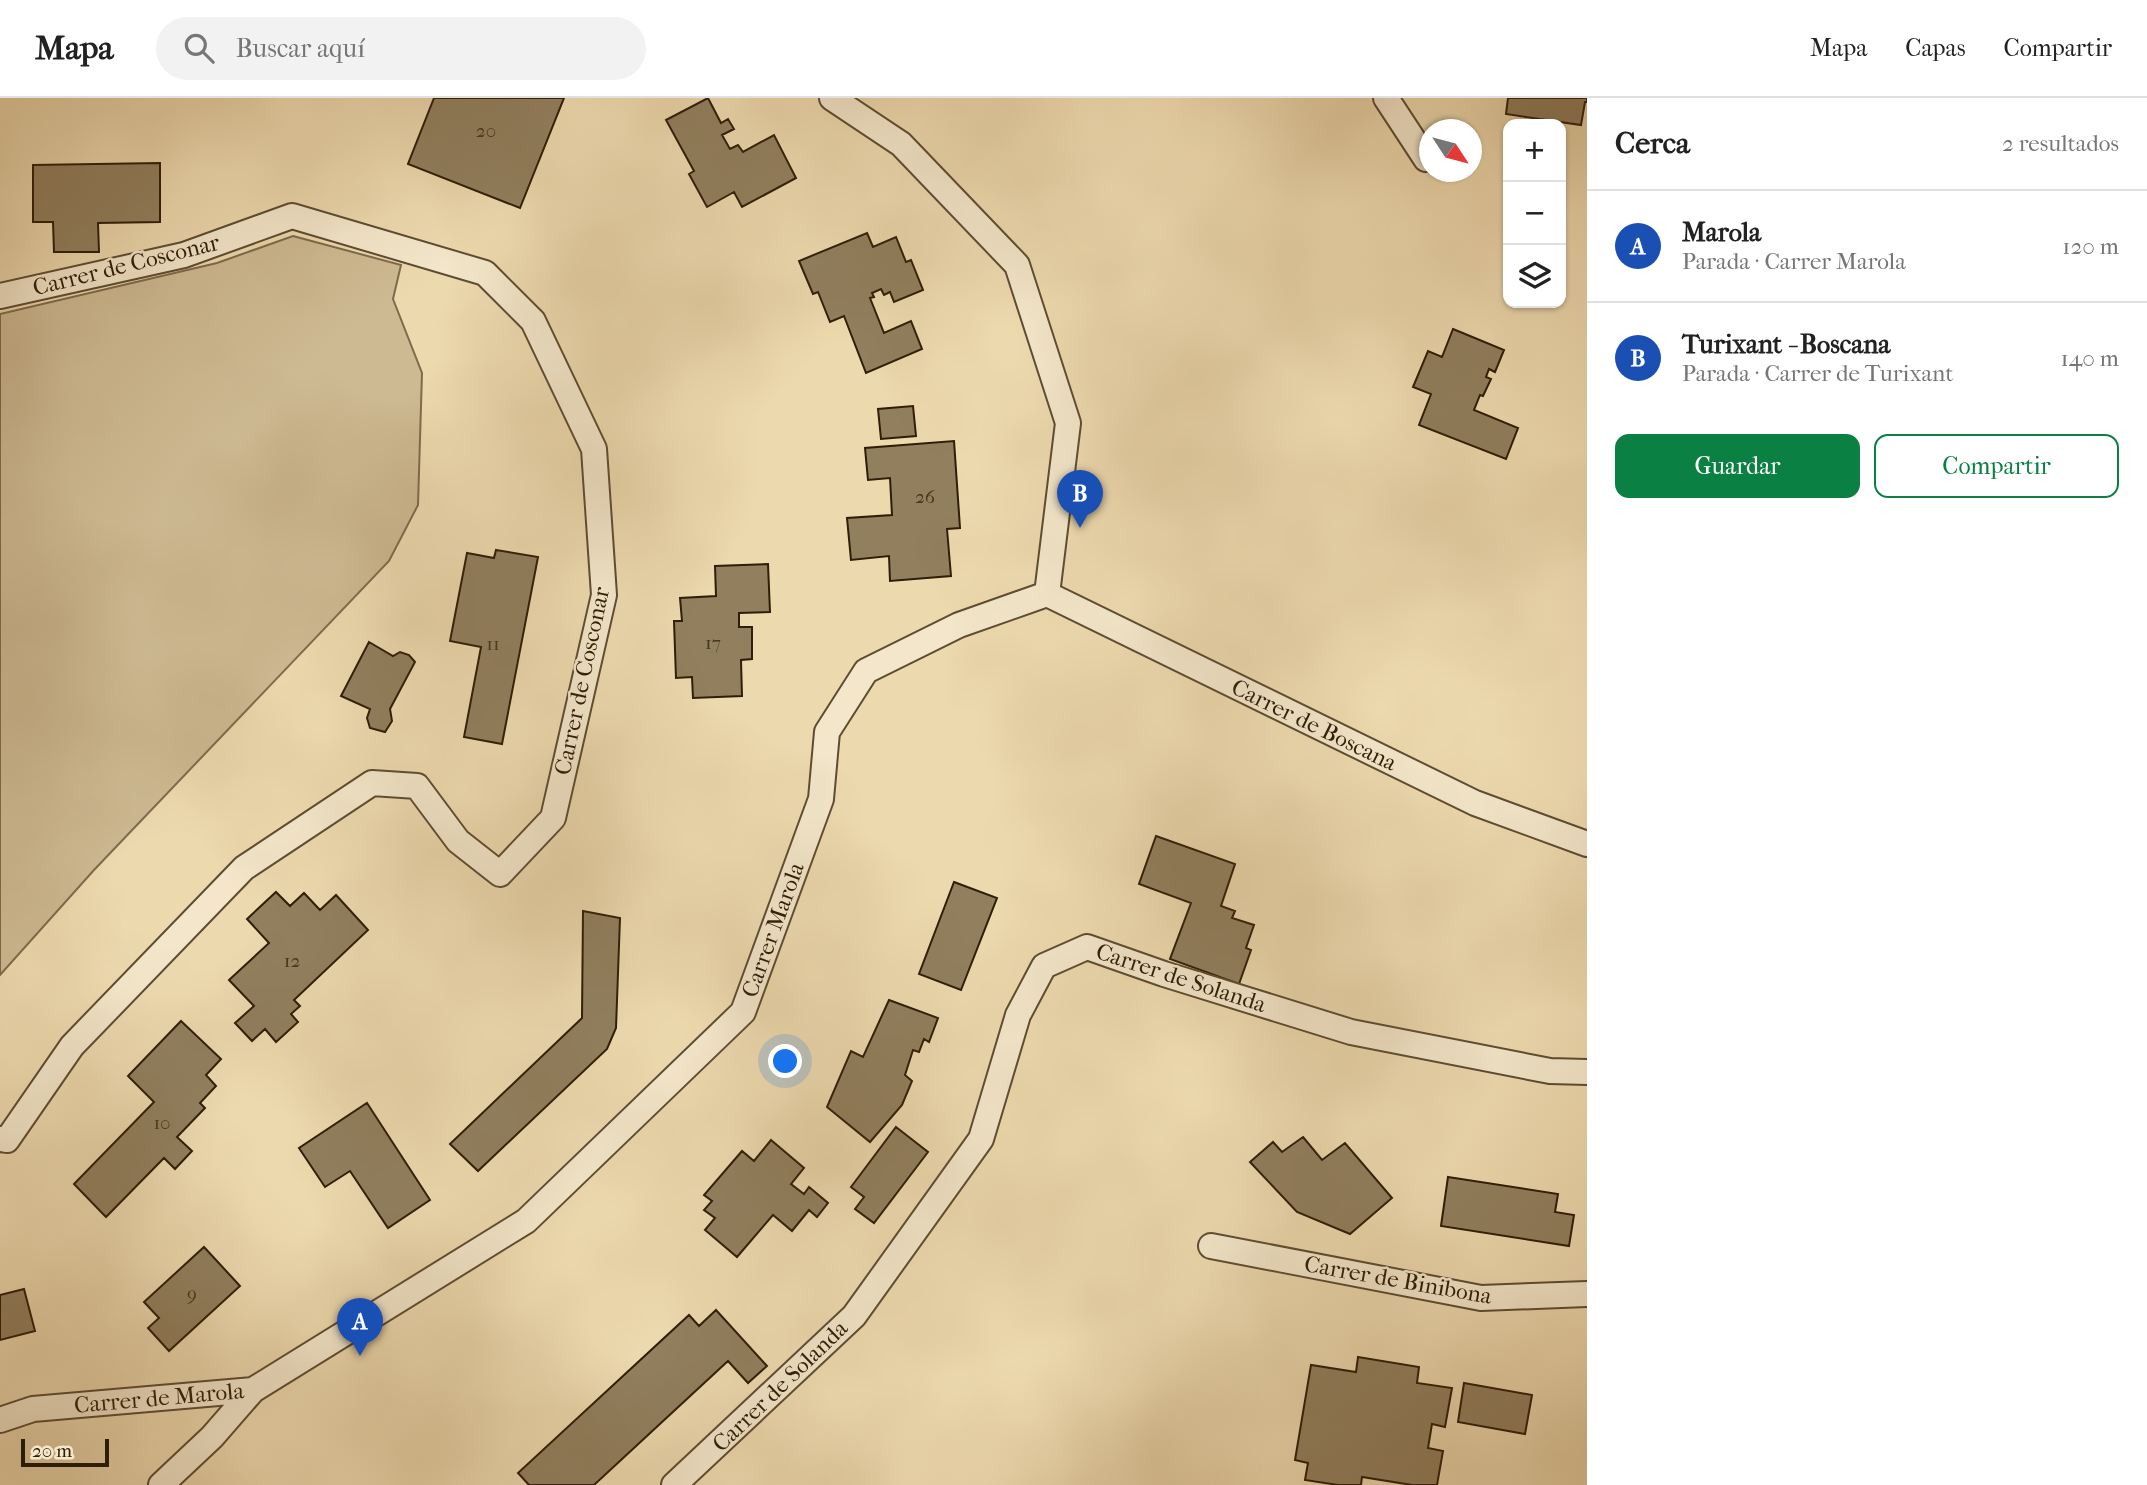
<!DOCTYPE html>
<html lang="es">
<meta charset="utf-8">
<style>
:root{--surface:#fff;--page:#f2f2f2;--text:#222;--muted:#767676;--line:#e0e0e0;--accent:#0b8043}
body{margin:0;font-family:"IM FELL French Canon",serif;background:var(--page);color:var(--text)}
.controls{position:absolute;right:21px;top:21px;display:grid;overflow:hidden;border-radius:14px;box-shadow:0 2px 5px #0004}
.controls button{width:63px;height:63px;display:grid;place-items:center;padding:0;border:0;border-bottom:2px solid var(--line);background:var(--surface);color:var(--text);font:35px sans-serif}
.compass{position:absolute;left:1419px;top:21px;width:63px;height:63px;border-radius:50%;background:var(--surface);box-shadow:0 2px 5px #0004;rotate:126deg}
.scale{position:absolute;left:21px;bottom:18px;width:88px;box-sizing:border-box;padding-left:7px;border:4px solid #2e1d08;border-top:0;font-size:19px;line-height:24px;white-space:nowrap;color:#2e1d08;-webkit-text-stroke:5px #f3e6ca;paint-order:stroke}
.you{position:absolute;left:786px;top:964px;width:24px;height:24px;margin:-18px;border:5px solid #fff;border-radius:50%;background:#1a73e8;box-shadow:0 0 0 10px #1a73e833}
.badge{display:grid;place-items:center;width:46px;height:46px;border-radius:50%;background:var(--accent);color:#fff;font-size:23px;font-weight:700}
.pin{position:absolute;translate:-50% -58px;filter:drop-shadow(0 2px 4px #0008)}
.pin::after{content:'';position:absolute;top:37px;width:24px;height:21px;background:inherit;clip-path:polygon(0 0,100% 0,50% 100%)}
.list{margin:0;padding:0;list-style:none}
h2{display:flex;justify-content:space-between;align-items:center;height:91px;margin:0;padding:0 28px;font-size:30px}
h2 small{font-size:23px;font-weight:400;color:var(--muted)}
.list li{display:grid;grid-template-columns:46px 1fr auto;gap:21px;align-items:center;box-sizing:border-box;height:112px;padding:0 28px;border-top:2px solid var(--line)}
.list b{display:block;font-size:26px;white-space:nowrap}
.list p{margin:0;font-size:23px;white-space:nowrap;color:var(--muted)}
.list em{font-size:23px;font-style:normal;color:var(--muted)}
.actions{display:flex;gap:14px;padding:21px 28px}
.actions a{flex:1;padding:16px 0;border:2px solid var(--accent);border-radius:14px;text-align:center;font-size:24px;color:var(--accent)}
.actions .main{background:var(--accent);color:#fff}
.icon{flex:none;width:38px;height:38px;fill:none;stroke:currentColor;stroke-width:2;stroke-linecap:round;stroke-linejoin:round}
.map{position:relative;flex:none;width:1587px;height:1387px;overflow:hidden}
header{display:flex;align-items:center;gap:42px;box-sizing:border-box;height:98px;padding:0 35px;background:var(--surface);border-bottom:2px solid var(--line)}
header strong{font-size:33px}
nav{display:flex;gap:38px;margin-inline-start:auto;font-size:24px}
.search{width:490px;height:63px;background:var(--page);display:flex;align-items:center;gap:18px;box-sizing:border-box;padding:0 24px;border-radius:38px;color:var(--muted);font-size:26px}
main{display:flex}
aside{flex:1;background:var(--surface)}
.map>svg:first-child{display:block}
</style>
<header>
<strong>Mapa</strong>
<div class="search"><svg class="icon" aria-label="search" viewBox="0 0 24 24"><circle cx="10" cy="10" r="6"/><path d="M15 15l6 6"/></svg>Buscar aquí</div>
<nav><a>Mapa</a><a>Capas</a><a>Compartir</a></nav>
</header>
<main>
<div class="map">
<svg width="1587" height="1387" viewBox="0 0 1587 1387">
<rect width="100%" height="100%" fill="#edd9ae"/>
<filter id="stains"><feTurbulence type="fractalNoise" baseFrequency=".00286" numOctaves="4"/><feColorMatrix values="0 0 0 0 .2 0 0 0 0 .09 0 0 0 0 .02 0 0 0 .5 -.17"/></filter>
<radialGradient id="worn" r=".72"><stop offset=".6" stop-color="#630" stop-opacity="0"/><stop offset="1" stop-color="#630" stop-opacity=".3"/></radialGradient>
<path fill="#cdb992" stroke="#7e6b4d" stroke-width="2" d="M293,138l108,29 -8,34 29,74 -4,132 -29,56 -295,309 -94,105v-661l217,-51z"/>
<path fill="#917f5e" stroke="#2e1d08" stroke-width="2" d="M434,0h130l-44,110 -112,-44z
M708,0l13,25 7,-4 6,10 -12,6 8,14 8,-4 5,7 31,-17 22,43 -54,29 -8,-15 -27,15 -18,-33 5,-3 -28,-51z
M1508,0h79v4h-2l-4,23 -75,-11z
M160,65v59l-62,1 1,29h-45l-1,-30h-20v-57z
M867,135l6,14 23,-10 10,25 5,-2 12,30 -29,12 -4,-10 -6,3 -3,-6 -9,4 2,4 -4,1 14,35 27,-12 11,28 -56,24 -22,-57 -14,6 -12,-30 -5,2 -14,-33z
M1453,231l51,21 -9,22 -6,-3 -3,8 5,2 -8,17 -3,-1 -6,15 44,18 -12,31 -87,-34 12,-31 -18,-7 15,-36 14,6z
M913,308l3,30 -35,3 -3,-30z
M954,343l6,87 -13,1 4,47 -61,5 -1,-25 -38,4 -4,-42 45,-3 -2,-37 -22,2 -3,-32z
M496,452l42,7 -36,187 -38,-7 17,-90 -31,-6 17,-88 27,5z
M768,466l2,48 -31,1v14h13v32l-11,1 1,36 -49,2 -1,-21 -16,1 -2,-57h8l-2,-23 36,-2 -1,-30z
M369,544l24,14 7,-4 9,3 6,7 -25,47 2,12 -7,11 -15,-4 -3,-10 3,-9 -29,-13z
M1156,738l79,28 -14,42 14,5 -3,7 22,7 -8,23 5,2 -12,34 -69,-25 21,-56 -52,-19z
M954,784l43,16 -36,92 -42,-16z
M276,794l14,14 14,-13 16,17 16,-15 32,35 -74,70 6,6 -9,8 7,8 -22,20 -11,-13 -13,12 -17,-18 19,-17 -25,-26 40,-37 -22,-24z
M583,813l37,7 -4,110 -9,21 -129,122 -28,-27 132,-126z
M889,902l49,18 -9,24 -5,-3 -5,13 -6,-2 -8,25 7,6 -10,24 -32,37 -43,-35 24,-56 12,6z
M181,923l40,38 -15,16 10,11 -16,17 5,5 -28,29 15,14 -17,18 -11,-11 -58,59 -32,-33 80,-82 -26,-26z
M367,1005l63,97 -42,28 -38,-57 -25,16 -26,-39z
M896,1029l32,25 -54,71 -19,-14 9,-12 -13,-10z
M1303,1039l19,23 23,-17 47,55 -42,36 -53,-22 -47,-50 23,-20 9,10z
M771,1042l33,28 -13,16 13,10 5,-7 19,16 -11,14 -8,-7 -17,21 -19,-16 -36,42 -32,-27 10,-12 -11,-8 8,-9 -8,-6 38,-44 12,10z
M1448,1079l110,17 -3,18 19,3 -5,31 -128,-20z
M204,1149l36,39 -71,65 -21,-23 11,-10 -15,-16z
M24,1191l11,42 -35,9v-45z
M716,1212l51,56 -19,17 -20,-22 -134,124h-65l-11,-12 171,-158 10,11z
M1358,1259l61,10 -2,16 35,5 -7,39 -13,-3 -4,24 15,3 -6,34h-25l-50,-8 -1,8h-23l-33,-5 3,-17 -13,-3 16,-95 45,7z
M1464,1285l68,12 -7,39 -67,-12z"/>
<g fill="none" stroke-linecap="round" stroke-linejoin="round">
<defs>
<path id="minor" d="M832,0l69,46 116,121 51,158 -21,171
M1386,0l40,61
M0,198l184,-41 108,-39 193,57 48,48 61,128 10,146 -51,223 -53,56 -42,-33 -41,-55 -45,-3 -128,85 -172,178 -65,94 -7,-1
M1047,496l428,209 112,41
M1211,1148l270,52 106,-4
M0,1322l33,-11 220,-19 273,-169 217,-209 78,-213 6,-67 39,-61 93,-46 88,-31
M161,1387l51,-48 41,-47
M674,1387l180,-169 127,-177 37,-124 26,-49 43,-19 77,27 187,58 199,39 37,1"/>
</defs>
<use href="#minor" stroke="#5e4c32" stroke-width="28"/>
<use href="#minor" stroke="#f3e6ca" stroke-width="24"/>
</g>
<g text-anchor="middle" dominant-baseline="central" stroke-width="5" stroke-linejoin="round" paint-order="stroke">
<g font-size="19" fill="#47361e">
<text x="486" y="33">20</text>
<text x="925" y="399">26</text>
<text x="713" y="545">17</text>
<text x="493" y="546">11</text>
<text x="292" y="863">12</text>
<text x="162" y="1025">10</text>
<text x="192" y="1196">9</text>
</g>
<g font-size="23" fill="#2e1d08" stroke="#f3e6ca">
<text transform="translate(126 167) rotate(-14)">Carrer de Cosconar</text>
<text transform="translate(582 583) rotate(-78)">Carrer de Cosconar</text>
<text transform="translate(1314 627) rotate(26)">Carrer de Boscana</text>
<text transform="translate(773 832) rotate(-70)">Carrer Marola</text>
<text transform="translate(1181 880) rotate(18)">Carrer de Solanda</text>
<text transform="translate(1398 1182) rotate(10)">Carrer de Binibona</text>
<text transform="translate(780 1288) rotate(-44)">Carrer de Solanda</text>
<text transform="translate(159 1300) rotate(-5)">Carrer de Marola</text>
</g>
</g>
<rect width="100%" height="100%" filter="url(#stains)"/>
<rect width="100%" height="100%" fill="url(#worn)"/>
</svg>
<div class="controls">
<button>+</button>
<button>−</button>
<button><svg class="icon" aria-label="layers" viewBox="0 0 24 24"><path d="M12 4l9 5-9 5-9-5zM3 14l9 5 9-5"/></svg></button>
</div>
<svg class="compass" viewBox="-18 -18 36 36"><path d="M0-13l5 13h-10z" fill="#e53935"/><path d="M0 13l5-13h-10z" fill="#767676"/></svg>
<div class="scale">20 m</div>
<div class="you"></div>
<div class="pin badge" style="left:360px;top:1258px;background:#1a4fb4">A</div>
<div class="pin badge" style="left:1080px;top:430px;background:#1a4fb4">B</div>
</div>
<aside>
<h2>Cerca<small>2 resultados</small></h2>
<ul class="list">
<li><span class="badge" style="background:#1a4fb4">A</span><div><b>Marola</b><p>Parada · Carrer Marola</p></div><em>120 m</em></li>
<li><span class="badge" style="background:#1a4fb4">B</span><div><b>Turixant - Boscana</b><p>Parada · Carrer de Turixant</p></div><em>140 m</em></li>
</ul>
<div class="actions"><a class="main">Guardar</a><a>Compartir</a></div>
</aside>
</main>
